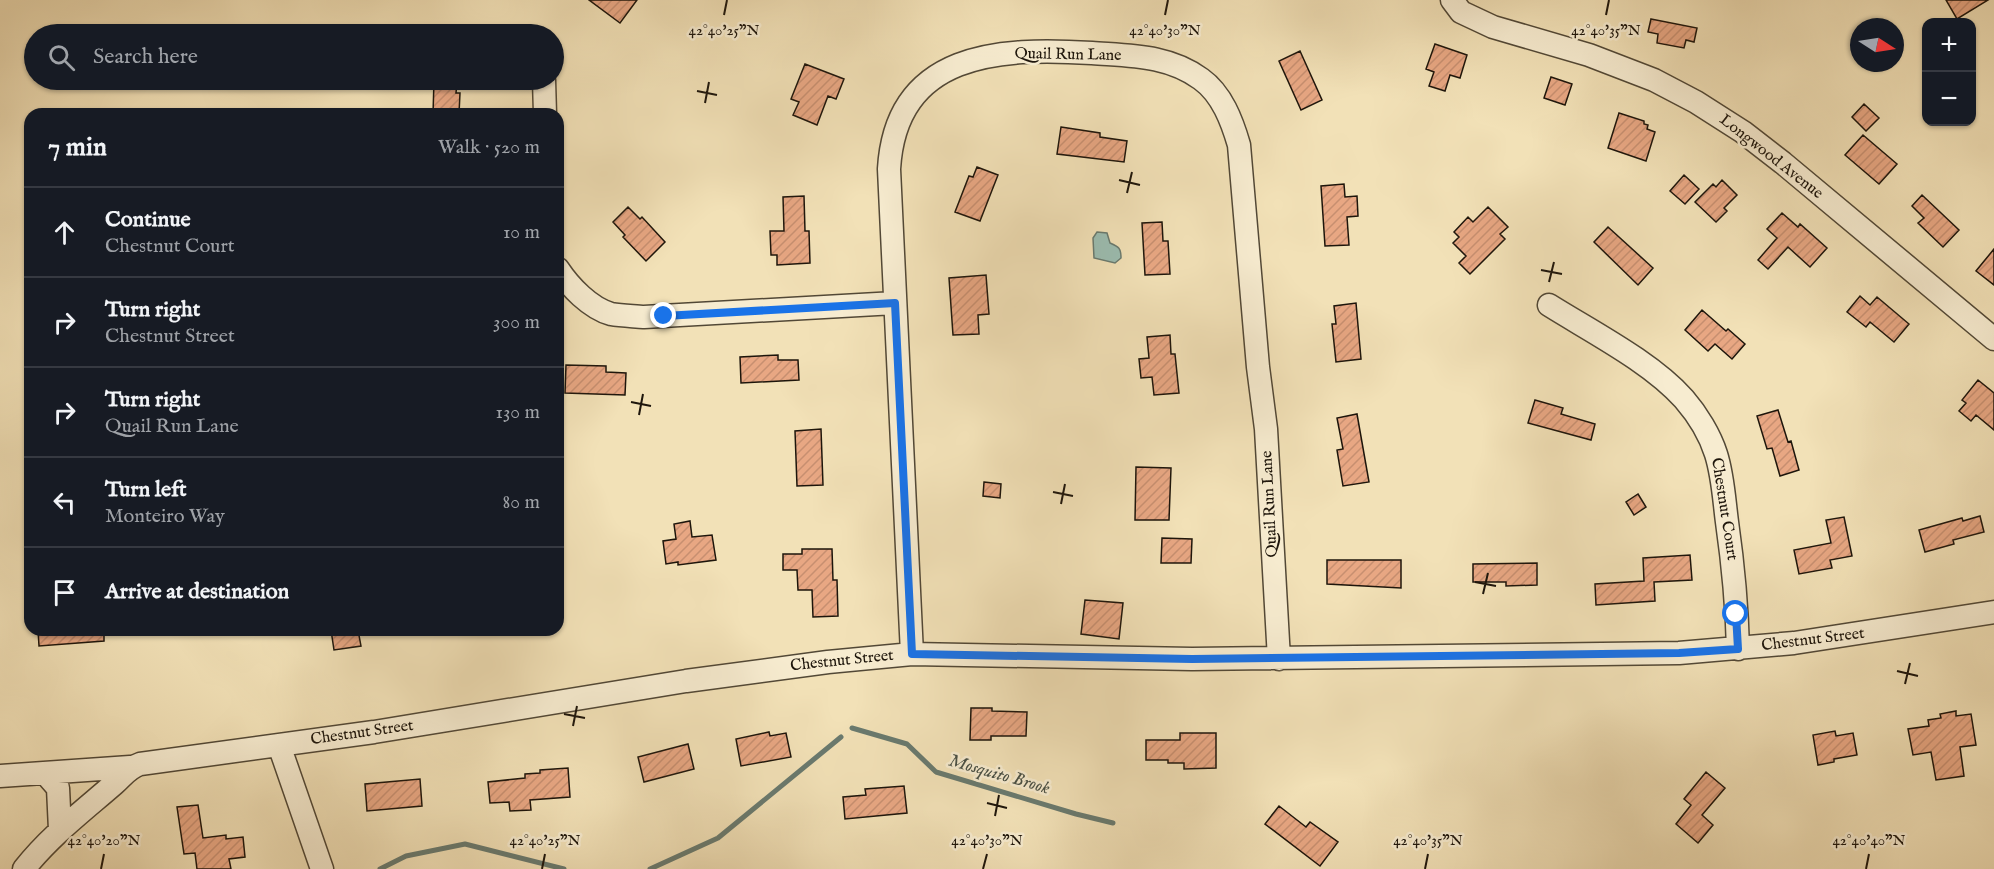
<!DOCTYPE html>
<meta charset="utf-8">
<style>
:root{--surface:#171b24;--page:#242831;--text:#f1f3f6;--muted:#9ea1a6;--line:#363941}
body{margin:0;font-family:"IM FELL English",serif;background:var(--page);color:var(--text)}
.controls{position:absolute;right:18px;top:18px;display:grid;overflow:hidden;border-radius:12px;box-shadow:0 2px 4px #0004}
.controls button{width:54px;height:54px;display:grid;place-items:center;padding:0;border:0;border-bottom:2px solid var(--line);background:var(--surface);color:var(--text);font:30px sans-serif}
.compass{position:absolute;left:1850px;top:18px;width:54px;height:54px;border-radius:50%;background:var(--surface);box-shadow:0 2px 4px #0004;rotate:102deg}
.stop{position:absolute;width:18px;height:18px;margin:-14px;border:4px solid #1a73e8;border-radius:50%;background:#fff}
.stop.end{background:#1a73e8;border-color:#fff;box-shadow:0 2px 6px #0008}
.list{margin:0;padding:0;list-style:none}
h2{display:flex;justify-content:space-between;align-items:center;height:78px;margin:0;padding:0 24px;font-size:26px}
h2 small{font-size:20px;font-weight:400;color:var(--muted)}
.list li{display:grid;grid-template-columns:39px 1fr auto;gap:18px;align-items:center;box-sizing:border-box;height:90px;padding:0 24px;border-top:2px solid var(--line)}
.list b{display:block;font-size:22px;white-space:nowrap}
.list p{margin:0;font-size:20px;white-space:nowrap;color:var(--muted)}
.list em{font-size:20px;font-style:normal;color:var(--muted)}
.icon{flex:none;width:33px;height:33px;fill:none;stroke:currentColor;stroke-width:2;stroke-linecap:round;stroke-linejoin:round}
.map{position:relative;flex:none;width:1994px;height:869px;overflow:hidden}
.search{position:absolute;background:var(--surface);box-shadow:0 2px 4px #0004;left:24px;top:24px;width:540px;height:66px;display:flex;align-items:center;gap:15px;box-sizing:border-box;padding:0 21px;border-radius:33px;color:var(--muted);font-size:22px}
.panel{position:absolute;background:var(--surface);box-shadow:0 2px 4px #0004;left:24px;top:108px;width:540px;height:528px;border-radius:18px}
.map>svg:first-child{display:block}
</style>
<div class="map">
<svg width="1994" height="869" viewBox="0 0 1994 869">
<defs>
<pattern id="building-hatch" width="6" height="6" patternUnits="userSpaceOnUse" patternTransform="scale(1.5)"><rect width="6" height="6" fill="#e8a783"/><path d="M-1 1l2-2M0 6l6-6M5 7l2-2" fill="none" stroke="#c78f70"/></pattern>
</defs>
<rect width="100%" height="100%" fill="#f2e1b7"/>
<filter id="stains"><feTurbulence type="fractalNoise" baseFrequency=".00333" numOctaves="4"/><feColorMatrix values="0 0 0 0 .2 0 0 0 0 .09 0 0 0 0 .02 0 0 0 .5 -.17"/></filter>
<radialGradient id="worn" r=".72"><stop offset=".6" stop-color="#630" stop-opacity="0"/><stop offset="1" stop-color="#630" stop-opacity=".3"/></radialGradient>
<path fill="#9bbdb1" stroke="#697a6f" stroke-width="1.5" d="M1097,232l10,1 3,10c9,4 11,5 11,15l-6,5 -21,-5 -1,-20z"/>
<g fill="none" stroke-linecap="round" stroke-linejoin="round">
<path stroke="#697a6f" stroke-width="5" d="M852,728l55,16 29,28 140,42 37,9
M380,869l26,-13 59,-12 99,25
M650,869l68,-31 123,-101"/>
</g>
<path fill="url(#building-hatch)" stroke="#1d150b" stroke-width="1.5" d="M589,0h48l-17,23z
M1946,0h42l-31,19z
M1651,19l46,9 -3,14 -8,-2 -2,8 -27,-5 1,-9 -10,-2z
M1435,44l32,11 -7,23 -10,-3 -5,16 -16,-5 5,-14 -8,-3z
M1300,51l22,49 -21,10 -22,-49z
M805,64l39,15 -8,20 -8,-3 -11,29 -24,-10 6,-13 -8,-3z
M1551,77l21,7 -7,21 -21,-7z
M434,81l23,1 -1,11h4l-1,21h-26z
M1864,104l15,14 -13,13 -14,-14z
M1619,113l25,8v3l4,1 -1,4 8,3 -9,29 -38,-13z
M1061,127l39,6v4l27,4 -3,21 -67,-8z
M1863,135l34,29 -18,20 -34,-29z
M977,167l21,8 -18,46 -25,-9 14,-36 4,1z
M1684,175l15,14 -14,15 -15,-13z
M1722,180l15,15 -13,13 3,3 -11,11 -21,-20 18,-18 3,3z
M1344,184l1,13 12,-1 1,20 -11,1 2,28 -24,1 -4,-60z
M1922,195l37,35 -16,17 -25,-24 6,-5 -12,-12z
M804,196l1,35h4l1,32 -33,2v-10h-6l-1,-24h14l-1,-34z
M628,207l12,12 2,-2 23,25 -19,19 -23,-24 2,-2 -12,-13z
M1488,207l20,20 -8,7 5,5 -35,35 -11,-11 7,-7 -13,-13 6,-6 -5,-5 14,-15 5,5z
M1782,213l16,14 2,-3 27,24 -17,19 -22,-20 -20,22 -10,-9 19,-22 -10,-9z
M1162,222l1,19h5l2,33 -25,1 -3,-52z
M1608,227l45,41 -15,17 -44,-43z
M1994,249v36l-18,-14z
M986,275l3,39 -11,1 1,19 -26,1 -4,-57z
M1860,296l10,9 7,-8 32,27 -15,18 -24,-20 -4,5 -19,-15z
M1356,303l5,56 -25,3 -4,-38h4l-2,-18z
M1702,310l24,21 2,-2 17,15 -13,15 -17,-15 -7,7 -23,-21z
M1170,335l1,19h4l4,39 -25,2 -2,-18 -11,1 -2,-19 10,-1 -2,-21z
M778,355v5h20l1,20 -58,3 -1,-26z
M566,365l40,1v6l20,1 -1,22 -60,-2z
M1978,380l16,13v37l-18,-15 -5,6 -12,-10 7,-8 -4,-3z
M1535,400l28,8 -2,6 34,10 -4,16 -63,-17z
M1778,410l10,32 3,-1 8,29 -19,6 -8,-28 -5,1 -10,-33z
M1357,414l12,68 -26,4 -6,-36 6,-1 -6,-31z
M821,429l2,56 -26,1 -2,-55z
M1136,467l35,1 -2,52h-34z
M984,482l17,2 -1,14 -17,-2z
M1638,494l8,13 -12,8 -8,-13z
M1980,516l4,16 -31,8 1,4 -29,8 -6,-22 43,-12 1,3z
M1844,517l8,39 -22,4 2,8 -33,6 -5,-24 37,-7 -5,-23z
M690,521l2,16 20,-2 4,25 -38,5v-3l-12,2 -3,-23 13,-2 -2,-15z
M1162,538l30,1 -1,24h-30z
M802,549h30l1,31h4l1,36 -25,1 -1,-27h-14l-1,-20h-14v-16h19z
M1690,555l2,25 -38,2 1,19 -59,4 -1,-21 49,-3 -1,-23z
M1327,560h74v28l-74,-4z
M1537,563v22l-31,1v-4h-33v-18z
M1085,600l38,3 -4,36 -38,-5z
M38,630h66v11l-65,5z
M331,630h27l3,16 -27,4z
M971,708h21v3l35,1 -1,24h-35v4h-21z
M1956,711v5l15,-2 5,31 -16,2 4,29 -28,4 -5,-28 -18,3 -5,-26 21,-3 -1,-6 13,-2 -1,-4z
M1835,731l1,5 17,-3 4,22 -23,4v3l-16,3 -5,-30z
M769,732l1,4 16,-3 5,24 -50,9 -5,-27z
M1180,733h36v35l-32,1v-6h-16v-3h-22v-20h34z
M688,744l6,25 -50,13 -6,-25z
M568,768l2,29 -40,3 1,10 -21,1 -1,-9 -19,1 -2,-21 37,-4v-4l15,-1v-3z
M1706,772l19,16 -23,27 11,10 -15,18 -22,-19 15,-19 -7,-6z
M420,779l2,27 -55,5 -2,-27z
M904,786l3,27 -62,6 -2,-22 23,-2 -1,-6z
M198,805l5,33 23,-3v4l17,-2 2,20 -16,2 2,10h-34l-2,-16 -11,1 -7,-47z
M1279,806l27,21 4,-5 28,20 -18,24 -55,-42z"/>
<g fill="none" stroke-linecap="round" stroke-linejoin="round">
<defs>
<path id="street" d="M1452,0l9,12 32,15 96,28 65,25 42,22 47,30 40,31 211,176
M544,80l1,34
M558,269c12,18 32,39 53,45 11,2 23,2 33,3l251,-14
M1549,305c43,27 102,57 135,94 13,15 26,36 32,55 7,22 8,45 11,68 6,42 10,84 11,127
M912,654l-23,-485c7,-117 110,-122 203,-116 39,3 76,2 109,26 21,15 31,42 38,66l19,222 8,62 13,230
M279,745l43,124
M45,773l13,15 2,42
M0,776l130,-9
M24,869c26,-33 59,-58 90,-85 9,-8 14,-16 26,-20l234,-32 312,-51 142,-19 84,-8 280,5 487,-6 115,-10 200,-31"/>
</defs>
<use href="#street" stroke="#524836" stroke-width="25"/>
<use href="#street" stroke="#f7ecd0" stroke-width="22"/>
</g>
<g fill="none" stroke-linecap="round" stroke-linejoin="round">
<path stroke="#1a73e8" stroke-width="8" d="M664,316l231,-13 17,351 280,5 487,-6 59,-4 -2,-35"/>
</g>
<path fill="none" stroke="#1d150b" stroke-width="2" d="M724,15l3,-15M1165,15l3,-15M1606,15l3,-15M697,91l20,4M705,103l4,-21M1119,180l21,5M1127,193l5,-21M1541,270l21,4M1549,282l5,-20M631,402l20,4M639,415l4,-21M1053,492l20,4M1061,504l4,-20M1475,582l21,4M1483,594l5,-21M1897,671l21,5M1905,684l5,-21M564,714l21,4M573,726l4,-20M987,803l20,5M995,816l4,-21M101,869l3,-15M542,869l3,-15M983,869l4,-15M1425,869l3,-15M1866,869l3,-15"/>
<g text-anchor="middle" dominant-baseline="central" stroke-width="5" stroke-linejoin="round" paint-order="stroke">
<g font-size="16" fill="#1d150b" stroke="#f7ecd0">
<text transform="translate(1068 55) rotate(1)">Quail Run Lane</text>
<text transform="translate(1771 157) rotate(38)">Longwood Avenue</text>
<text transform="translate(1270 504) rotate(-93)">Quail Run Lane</text>
<text transform="translate(1724 509) rotate(81)">Chestnut Court</text>
<text transform="translate(1813 640) rotate(-7)">Chestnut Street</text>
<text transform="translate(842 661) rotate(-6)">Chestnut Street</text>
<text transform="translate(362 733) rotate(-8)">Chestnut Street</text>
</g>
<g font-size="18" font-style="italic" fill="#495045" stroke="#f7ecd0">
<text transform="translate(999 775) rotate(16)">Mosquito Brook</text>
</g>
</g>
<g font-size="15" text-anchor="middle" fill="#1d150b" stroke="#f7ecd0" stroke-width="5" stroke-linejoin="round" paint-order="stroke">
<text x="724" y="35">42°40'25"N</text>
<text x="1165" y="35">42°40'30"N</text>
<text x="1606" y="35">42°40'35"N</text>
<text x="104" y="845">42°40'20"N</text>
<text x="545" y="845">42°40'25"N</text>
<text x="987" y="845">42°40'30"N</text>
<text x="1428" y="845">42°40'35"N</text>
<text x="1869" y="845">42°40'40"N</text>
</g>
<rect width="100%" height="100%" filter="url(#stains)"/>
<rect width="100%" height="100%" fill="url(#worn)"/>
</svg>
<div class="controls">
<button>+</button>
<button>−</button>
</div>
<svg class="compass" viewBox="-18 -18 36 36"><path d="M0-13l5 13h-10z" fill="#e53935"/><path d="M0 13l5-13h-10z" fill="#9ea1a6"/></svg>
<div class="stop" style="left:1736px;top:614px"></div>
<div class="stop end" style="left:664px;top:316px"></div>
<div class="search"><svg class="icon" aria-label="search" viewBox="0 0 24 24"><circle cx="10" cy="10" r="6"/><path d="M15 15l6 6"/></svg>Search here</div>
<section class="panel">
<h2>7 min<small>Walk · 520 m</small></h2>
<ul class="list">
<li><svg class="icon" aria-label="ahead" viewBox="0 0 24 24"><path d="M12 20V5M6 11l6-6 6 6"/></svg><div><b>Continue</b><p>Chestnut Court</p></div><em>10 m</em></li>
<li><svg class="icon" aria-label="right" viewBox="0 0 24 24"><path d="M7 20v-9h11M14 6l5 5-5 5"/></svg><div><b>Turn right</b><p>Chestnut Street</p></div><em>300 m</em></li>
<li><svg class="icon" aria-label="right" viewBox="0 0 24 24"><path d="M7 20v-9h11M14 6l5 5-5 5"/></svg><div><b>Turn right</b><p>Quail Run Lane</p></div><em>130 m</em></li>
<li><svg class="icon" aria-label="left" viewBox="0 0 24 24"><path d="M17 20v-9H6M10 6l-5 5 5 5"/></svg><div><b>Turn left</b><p>Monteiro Way</p></div><em>80 m</em></li>
<li><svg class="icon" aria-label="arrive" viewBox="0 0 24 24"><path d="M6 21V4h12l-3 4 3 4H6"/></svg><div><b>Arrive at destination</b></div></li>
</ul>
</section>
</div>
